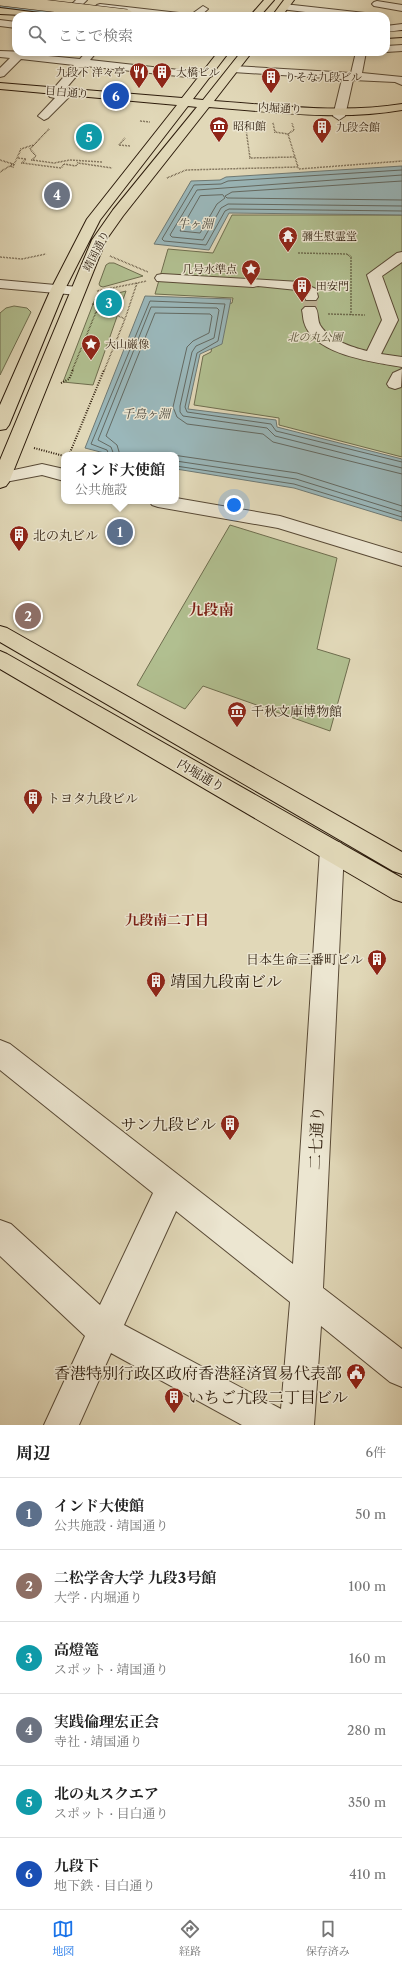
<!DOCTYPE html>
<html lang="ja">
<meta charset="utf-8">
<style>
:root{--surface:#fff;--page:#f6f6f6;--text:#222;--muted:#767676;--line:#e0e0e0;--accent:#1a73e8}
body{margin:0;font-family:"Libre Caslon Text","Noto Serif JP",serif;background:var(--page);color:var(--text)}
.you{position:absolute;left:234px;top:505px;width:14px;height:14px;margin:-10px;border:3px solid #fff;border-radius:50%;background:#1a73e8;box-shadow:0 0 0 6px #1a73e833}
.badge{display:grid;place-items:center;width:26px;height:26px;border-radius:50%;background:var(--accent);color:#fff;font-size:13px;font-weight:700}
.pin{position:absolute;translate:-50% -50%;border:2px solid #fff;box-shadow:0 1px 4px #0006}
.popup{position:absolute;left:61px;top:452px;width:118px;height:52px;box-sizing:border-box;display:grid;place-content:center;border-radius:8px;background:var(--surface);filter:drop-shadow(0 1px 3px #0005);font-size:13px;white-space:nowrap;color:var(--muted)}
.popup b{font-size:15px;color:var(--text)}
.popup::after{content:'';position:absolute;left:50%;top:100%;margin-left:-8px;border:8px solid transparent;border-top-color:var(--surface)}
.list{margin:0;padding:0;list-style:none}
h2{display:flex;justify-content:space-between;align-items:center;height:52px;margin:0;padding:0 16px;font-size:17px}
h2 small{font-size:13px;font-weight:400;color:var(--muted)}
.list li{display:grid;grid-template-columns:26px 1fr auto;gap:12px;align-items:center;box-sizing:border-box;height:72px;padding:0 16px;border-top:1px solid var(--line)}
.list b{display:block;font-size:15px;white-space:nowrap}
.list p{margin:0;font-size:13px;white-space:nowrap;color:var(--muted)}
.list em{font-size:13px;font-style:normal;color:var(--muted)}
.icon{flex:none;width:22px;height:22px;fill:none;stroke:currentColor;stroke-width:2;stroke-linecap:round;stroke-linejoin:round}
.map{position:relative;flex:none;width:402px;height:1425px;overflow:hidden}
.search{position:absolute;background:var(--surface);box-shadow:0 2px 6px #0003;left:12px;right:12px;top:12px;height:44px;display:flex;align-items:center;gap:10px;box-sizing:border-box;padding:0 14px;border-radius:12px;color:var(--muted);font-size:15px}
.sheet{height:484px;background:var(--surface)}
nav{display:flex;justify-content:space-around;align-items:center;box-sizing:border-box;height:56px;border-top:1px solid var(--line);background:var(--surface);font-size:11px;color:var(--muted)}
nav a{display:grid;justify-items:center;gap:2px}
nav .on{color:var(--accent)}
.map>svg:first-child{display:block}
</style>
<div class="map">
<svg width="402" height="1425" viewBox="0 0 402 1425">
<rect width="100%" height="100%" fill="#e1d8b8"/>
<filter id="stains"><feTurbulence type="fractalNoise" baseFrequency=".005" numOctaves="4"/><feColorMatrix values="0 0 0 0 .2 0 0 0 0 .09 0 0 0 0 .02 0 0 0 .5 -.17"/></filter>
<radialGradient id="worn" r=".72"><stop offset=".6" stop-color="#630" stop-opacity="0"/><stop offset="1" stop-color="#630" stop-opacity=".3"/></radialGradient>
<path fill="#b1bf90" stroke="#6e6d4e" d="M232,215h170v242l-123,-32v-7l-85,-13 9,-49 8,-4 9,-46 12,-3 1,-5 -78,-4 13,-45 45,4z
M109,263h5l29,13 -40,11 -3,-1 -1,-2 7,-19z
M126,291l-33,94 -30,-3 32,-83z
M14,306l13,2 4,4 -31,63v-62l6,-5z
M230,525l107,33 -20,91 33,10 -20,72 -127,-45 -18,23 -48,-24z"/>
<path fill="#9ab7ba" stroke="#6e7974" d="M0,0l134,16h-100l-34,-4z
M402,166v49l-173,-2 -20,37 -55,-6 37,-63 29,-1 6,-3z
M145,296l86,3 -9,45 -22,10 -12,55 88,11 1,7 125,32v62l-108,-33 -118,-19v-14h-64l-27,-7z"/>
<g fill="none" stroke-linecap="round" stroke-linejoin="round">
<path stroke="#636962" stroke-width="1" d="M402,170l-174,11 -7,3 -27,1 -32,54 2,2 42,4 19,-34 4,-2 173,2
M402,175l-205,15 -27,45 2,2 31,3 18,-32 7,-4 174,2
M402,181l-170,11 -7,4 2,2 175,2
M223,195l2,3 -8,6 -17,29 -20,-2 20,-35z
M109,455l-2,-5 -16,-6 59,-143 75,3 -7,37 -21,12 -12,54 2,5 84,12 5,7 126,31
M114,455l-3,-8 -13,-7 53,-133 66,1 2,2 -5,28 -18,8 -4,6 -12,54v6l3,4 84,12 8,8 127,32
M120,455l-3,-10 -11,-9 49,-123 55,1 2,2 -3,17 -16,8 -6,6 -14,60 4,10 10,7 76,10 10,8 129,32
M173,455l124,18 105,33
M176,461l120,18 106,33
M176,466l118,18 108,33"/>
<path stroke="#bdb295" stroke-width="14" stroke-dasharray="14 7" stroke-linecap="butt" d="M310,310l1,-13"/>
<defs>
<path id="minor" d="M76,0h11l-16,16h-11z
M377,1l25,4v6l-28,-5 -2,-2 2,-2z
M100,4l79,9 5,3h-31l-56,-7 -2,-2 2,-2z
M284,4l81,9 5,3h-32l-57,-7 -2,-2z
M203,6l5,3 -8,7h-11z
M0,20l16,2v6l-16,-2z
M402,24v6l-16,2v-6z
M402,45v6l-16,1h-1l1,-6z
M0,51l28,1 -1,2 53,5 6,-7h8l1,2 -5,6 116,13 6,3 -6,3 -121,-13 -23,27 6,1 2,2 -22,22 -4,2 -6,-4 17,-18 -5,-1 -2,-2 26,-30 -53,-6 -17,17 -4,1v-9l10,-10 -10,-1z
M356,52h10l-4,21 40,4v8l-7,-3 -42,-2 -8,36 -6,4 -6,-4 9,-37 -109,-7 -5,-3 5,-3 118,7z
M402,252v10l-20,14 16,44 -17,34 21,3v10c-28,-5 -89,-12 -98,-45 -1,-3 -1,-8 -2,-12l3,-3h10c4,5 2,12 5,18 9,15 31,22 47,26l15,-31 -15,-45 30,-22z
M162,274l138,8 16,7 2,8 -2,3h-10l-2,-6 -7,-4 -39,-4 -5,1 -96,-6 -2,-3 2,-3z
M0,280l78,7 5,1 2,3 -2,3 -5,1 -78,-7z
M402,369l-1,18 -6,2 -6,-2 -2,-3 6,-11z
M42,464l22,5v12l-22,-6 -42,8v-10z
M176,498l104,18 122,37v13l-124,-38 -120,-21 -6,-2 -3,-4h27z
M332,840l9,3 3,7 -21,438 79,61v38l-12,-5 -69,-56 -7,99h-72l-131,-72 -32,72h-35l41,-89 -85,-80v-36l11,4 89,81 53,-112 -153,-123v-30l10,4 283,220 27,-414 3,-7zM176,1211l114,91 -9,107 -157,-84z"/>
<path id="major" d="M264,0h10l-14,16h-10z
M284,0h10l-12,16h-10z
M218,52h11l-36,47 10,1 38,-48h11l-38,49c62,4 126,13 188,3v6c-63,11 -130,2 -193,-3l-86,109 -17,24 -97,242 -3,4 -6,2v-28l92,-220 21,-30 84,-103 -9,-1 -88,114 -35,69 -56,136 -3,4 -6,1v-25l51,-116 36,-70 90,-114 -177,-16v-6l182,15z
M0,626l7,2 395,224v22l-9,-3 -393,-229z
M0,651l7,3 395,224v24l-9,-3 -393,-230z"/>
<path id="highway" d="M0,8l40,5 5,3 -45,-2z
M127,12l12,2 1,2h-17v-3z
M402,31v6l-16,1v-6z"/>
</defs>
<use href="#minor" stroke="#594a36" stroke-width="2"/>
<use href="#major" stroke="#2c1b0b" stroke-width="2"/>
<use href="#highway" stroke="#2c1b0b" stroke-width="2"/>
<path stroke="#2c1b0b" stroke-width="1.5" stroke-dasharray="0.5 1" stroke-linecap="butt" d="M140,121l10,1
M245,122l5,36 45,-1
M273,123l2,9 13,2 6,-4 -2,-7
M49,129l-19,20 6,7 -4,4 22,3 16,-3 32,2
M288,134l10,33
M119,145l11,1
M119,145l6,-7
M18,158l8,1 -4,4 39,5 3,-4 12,2 2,-3 34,5
M0,160l13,4 -13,8
M10,166l3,1 8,-18 12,-4
M167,178l19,-8 112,-3 1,2 103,-8
M298,253l49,1 4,3v58
M110,256l38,16
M0,257l22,2 24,-5
M97,291l50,-10
M92,304l7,1 -3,7 16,1 13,6
M328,314l37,1
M72,371l24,-59
M104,371l21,-52 12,-36"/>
<path stroke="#2c1b0b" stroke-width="2" stroke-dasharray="1 1.5" stroke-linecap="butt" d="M61,383l8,-4 4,-9
M34,448l30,8
M69,455l35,-85"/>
<use href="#minor" fill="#ece6d1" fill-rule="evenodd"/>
<use href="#major" fill="#e1d8b8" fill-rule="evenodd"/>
<use href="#highway" fill="#e1d8b8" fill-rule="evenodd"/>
<defs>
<path id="highway-bridge" d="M0,0l127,15"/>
</defs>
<use href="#highway-bridge" stroke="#2c1b0b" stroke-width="12" stroke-linecap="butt"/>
<use href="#highway-bridge" stroke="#e1d8b8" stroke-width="11"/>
</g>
<defs>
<symbol id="restaurant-pin" viewBox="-11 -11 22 30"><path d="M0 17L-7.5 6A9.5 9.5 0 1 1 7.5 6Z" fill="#8f2418" stroke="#ece6d1"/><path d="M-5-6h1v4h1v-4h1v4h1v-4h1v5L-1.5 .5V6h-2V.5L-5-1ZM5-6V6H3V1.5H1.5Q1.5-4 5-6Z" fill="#fff"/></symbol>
<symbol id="building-pin" viewBox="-11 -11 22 30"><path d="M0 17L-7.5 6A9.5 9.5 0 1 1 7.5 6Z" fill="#8f2418" stroke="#ece6d1"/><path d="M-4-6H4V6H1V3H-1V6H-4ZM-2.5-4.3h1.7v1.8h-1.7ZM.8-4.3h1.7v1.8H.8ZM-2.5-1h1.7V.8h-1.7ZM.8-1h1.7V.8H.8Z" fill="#fff"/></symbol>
<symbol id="museum-pin" viewBox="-11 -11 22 30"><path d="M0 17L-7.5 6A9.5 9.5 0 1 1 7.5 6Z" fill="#8f2418" stroke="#ece6d1"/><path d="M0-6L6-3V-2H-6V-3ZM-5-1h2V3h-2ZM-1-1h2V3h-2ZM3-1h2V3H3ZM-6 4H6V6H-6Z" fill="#fff"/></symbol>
<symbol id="temple-pin" viewBox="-11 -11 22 30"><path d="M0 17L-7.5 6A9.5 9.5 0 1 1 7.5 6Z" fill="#8f2418" stroke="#ece6d1"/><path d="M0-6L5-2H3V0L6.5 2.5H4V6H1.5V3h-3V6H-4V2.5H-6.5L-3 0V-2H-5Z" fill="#fff"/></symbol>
<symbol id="sight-pin" viewBox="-11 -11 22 30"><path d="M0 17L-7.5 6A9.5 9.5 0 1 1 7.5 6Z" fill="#8f2418" stroke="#ece6d1"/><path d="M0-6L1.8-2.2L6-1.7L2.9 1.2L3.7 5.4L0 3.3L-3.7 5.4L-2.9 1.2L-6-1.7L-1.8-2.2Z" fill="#fff"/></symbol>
<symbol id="civic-pin" viewBox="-11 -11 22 30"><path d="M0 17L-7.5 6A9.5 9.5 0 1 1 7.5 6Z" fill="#8f2418" stroke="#ece6d1"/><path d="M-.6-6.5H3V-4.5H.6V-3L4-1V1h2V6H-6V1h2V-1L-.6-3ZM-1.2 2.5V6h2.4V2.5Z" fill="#fff"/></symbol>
</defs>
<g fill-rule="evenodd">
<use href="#restaurant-pin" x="128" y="61" width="22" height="30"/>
<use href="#building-pin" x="151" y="61" width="22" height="30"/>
<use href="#building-pin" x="260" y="66" width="22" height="30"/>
<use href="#museum-pin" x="208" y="115" width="22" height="30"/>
<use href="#building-pin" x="311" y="116" width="22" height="30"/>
<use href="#temple-pin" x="277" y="225" width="22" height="30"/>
<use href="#sight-pin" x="240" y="258" width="22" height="30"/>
<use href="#building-pin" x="291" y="275" width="22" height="30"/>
<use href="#sight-pin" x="80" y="333" width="22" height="30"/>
<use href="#building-pin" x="8" y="524" width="22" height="30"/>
<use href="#museum-pin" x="226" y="700" width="22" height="30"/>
<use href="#building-pin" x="22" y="787" width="22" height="30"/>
<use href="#building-pin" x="366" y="948" width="22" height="30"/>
<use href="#building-pin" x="145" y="970" width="22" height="30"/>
<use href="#building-pin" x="219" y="1113" width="22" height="30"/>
<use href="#civic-pin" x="345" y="1362" width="22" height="30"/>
<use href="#building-pin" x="163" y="1386" width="22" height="30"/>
</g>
<g text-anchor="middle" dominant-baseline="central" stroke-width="3" stroke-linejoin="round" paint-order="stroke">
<g font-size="11" fill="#2c1b0b" stroke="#ece6d1" text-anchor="start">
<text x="125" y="72" text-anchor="end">九段下 洋々亭</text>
<text x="176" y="72">大橋ビル</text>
<text x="285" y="77">りそな九段ビル</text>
<text x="233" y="126">昭和館</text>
<text x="336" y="127">九段会館</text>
<text x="302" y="236">彌生慰霊堂</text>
<text x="237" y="269" text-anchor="end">几号水準点</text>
<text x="316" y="286">田安門</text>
<text x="105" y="344">大山巌像</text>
</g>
<g font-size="11" fill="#2c1b0b" stroke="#ece6d1">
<text transform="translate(67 92) rotate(5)">目白通り</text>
<text transform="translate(280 108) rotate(3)">内堀通り</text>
<text transform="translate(96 251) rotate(-63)">靖国通り</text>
</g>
<g font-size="11" font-style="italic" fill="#544c33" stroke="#ece6d1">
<text x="315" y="337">北の丸公園</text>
</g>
<g font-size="12" font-style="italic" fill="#4d4a40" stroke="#ece6d1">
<text x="195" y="223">牛ヶ淵</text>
<text x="146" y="413">千鳥ヶ淵</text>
</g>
<g font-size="13" fill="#2c1b0b" stroke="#ece6d1" text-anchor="start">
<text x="33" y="535">北の丸ビル</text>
<text x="251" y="711">千秋文庫博物館</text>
<text x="47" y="798">トヨタ九段ビル</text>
<text x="363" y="959" text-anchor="end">日本生命三番町ビル</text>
</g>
<g font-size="13" fill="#2c1b0b" stroke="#ece6d1">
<text transform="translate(201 775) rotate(30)">内堀通り</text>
</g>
<g font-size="14" font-weight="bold" fill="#7a1f14" stroke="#ece6d1">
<text x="167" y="920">九段南二丁目</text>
</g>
<g font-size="15" font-weight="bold" fill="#7a1f14" stroke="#ece6d1">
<text x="211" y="609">九段南</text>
</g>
<g font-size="16" fill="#2c1b0b" stroke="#ece6d1" text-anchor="start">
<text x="170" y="981">靖国九段南ビル</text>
<text x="216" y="1124" text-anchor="end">サン九段ビル</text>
<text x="342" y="1373" text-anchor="end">香港特別行政区政府香港経済貿易代表部</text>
<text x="188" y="1397">いちご九段二丁目ビル</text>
</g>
<g font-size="16" fill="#2c1b0b" stroke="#ece6d1">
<text transform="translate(316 1138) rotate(-87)">二七通り</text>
</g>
</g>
<rect width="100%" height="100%" filter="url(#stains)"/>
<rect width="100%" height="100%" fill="url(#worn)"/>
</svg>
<div class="you"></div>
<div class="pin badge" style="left:120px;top:532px;background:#5c6f8a">1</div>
<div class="popup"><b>インド大使館</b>公共施設</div>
<div class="pin badge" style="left:28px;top:616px;background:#8d6e63">2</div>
<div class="pin badge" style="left:109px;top:303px;background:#0f9aa8">3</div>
<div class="pin badge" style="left:57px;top:195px;background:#6b7280">4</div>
<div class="pin badge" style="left:89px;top:137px;background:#0f9aa8">5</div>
<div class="pin badge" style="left:116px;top:96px;background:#1a4fb4">6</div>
<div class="search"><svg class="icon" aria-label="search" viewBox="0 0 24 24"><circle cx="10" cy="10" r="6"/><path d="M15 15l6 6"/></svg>ここで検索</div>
</div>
<section class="sheet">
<h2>周辺<small>6件</small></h2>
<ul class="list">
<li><span class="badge" style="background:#5c6f8a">1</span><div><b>インド大使館</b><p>公共施設 · 靖国通り</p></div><em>50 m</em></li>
<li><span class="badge" style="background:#8d6e63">2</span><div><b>二松学舎大学 九段3号館</b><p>大学 · 内堀通り</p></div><em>100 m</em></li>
<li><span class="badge" style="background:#0f9aa8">3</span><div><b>高燈篭</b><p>スポット · 靖国通り</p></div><em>160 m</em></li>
<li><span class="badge" style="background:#6b7280">4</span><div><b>実践倫理宏正会</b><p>寺社 · 靖国通り</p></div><em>280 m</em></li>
<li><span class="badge" style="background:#0f9aa8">5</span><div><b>北の丸スクエア</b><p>スポット · 目白通り</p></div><em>350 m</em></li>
<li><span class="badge" style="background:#1a4fb4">6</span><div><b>九段下</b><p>地下鉄 · 目白通り</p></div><em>410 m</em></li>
</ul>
</section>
<nav>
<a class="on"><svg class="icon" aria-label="map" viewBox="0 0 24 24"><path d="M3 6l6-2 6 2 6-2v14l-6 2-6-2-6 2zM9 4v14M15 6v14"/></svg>地図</a>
<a><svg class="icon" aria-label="directions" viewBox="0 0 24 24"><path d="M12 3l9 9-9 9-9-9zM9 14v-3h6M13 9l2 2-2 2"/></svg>経路</a>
<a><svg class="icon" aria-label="saved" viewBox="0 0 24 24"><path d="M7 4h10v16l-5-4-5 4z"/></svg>保存済み</a>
</nav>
